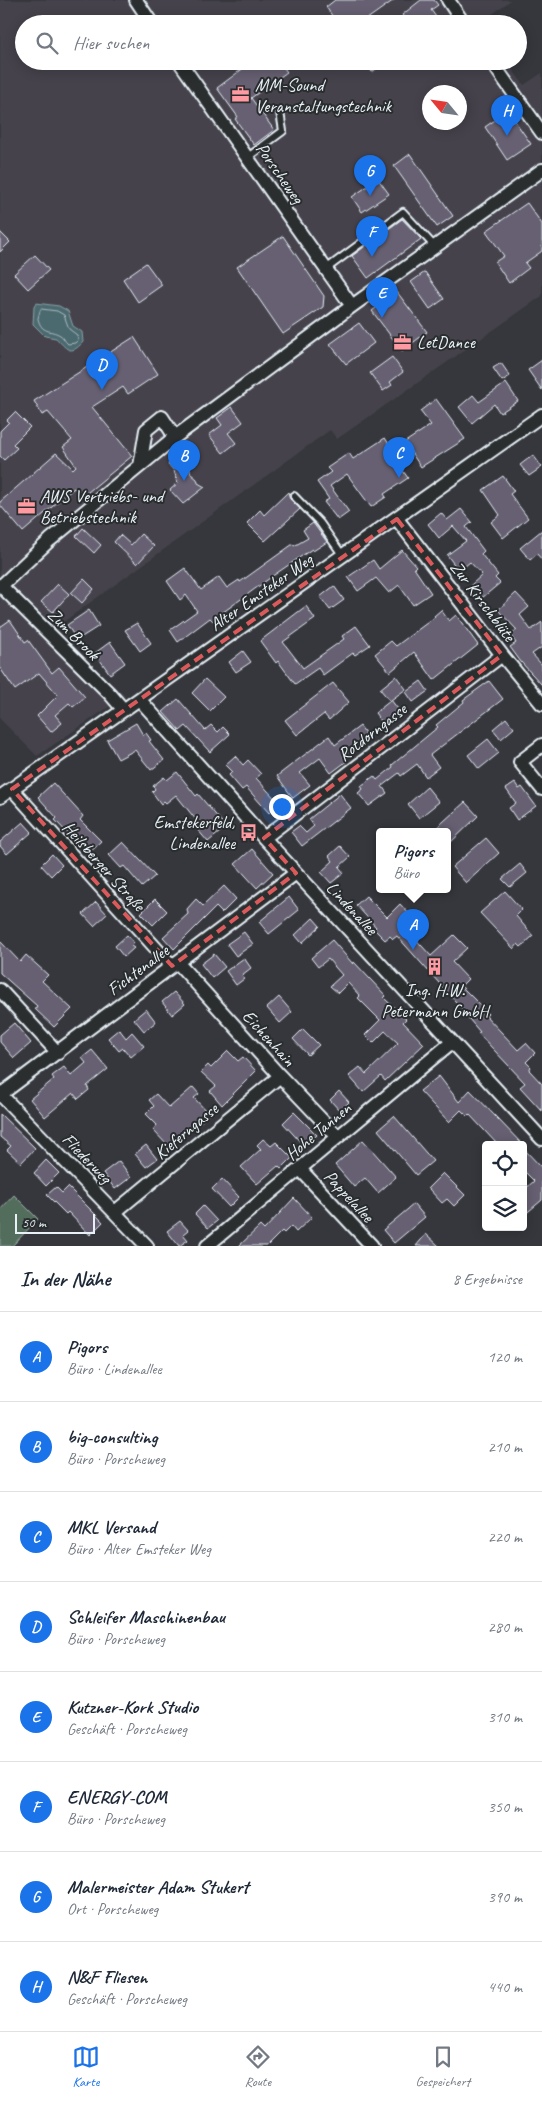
<!DOCTYPE html>
<html lang="de">
<meta charset="utf-8">
<style>
:root{--surface:#fff;--page:#f2f2f3;--text:#1f2937;--muted:#747a83;--line:#e0e1e3;--accent:#1a73e8}
body{margin:0;font-family:Caveat,sans-serif;background:var(--page);color:var(--text)}
.controls{position:absolute;right:15px;bottom:15px;display:grid;overflow:hidden;border-radius:5px;box-shadow:0 2px 12px #0003}
.controls button{width:45px;height:45px;display:grid;place-items:center;padding:0;border:0;border-bottom:1px solid var(--line);background:var(--surface);color:var(--text);font:25px sans-serif}
.compass{position:absolute;left:422px;top:85px;width:45px;height:45px;border-radius:50%;background:var(--surface);box-shadow:0 2px 12px #0003;rotate:299deg}
.scale{position:absolute;left:15px;bottom:12px;width:80px;box-sizing:border-box;padding-left:5px;border:2px solid #e8f1f8;border-top:0;font-size:14px;line-height:18px;white-space:nowrap;color:#e8f1f8;-webkit-text-stroke:4px #2a2d2e;paint-order:stroke}
.you{position:absolute;left:281px;top:806px;width:18px;height:18px;margin:-12px;border:4px solid #fff;border-radius:50%;background:#1a73e8;box-shadow:0 0 0 8px #1a73e833}
.badge{display:grid;place-items:center;width:32px;height:32px;border-radius:50%;background:var(--accent);color:#fff;font-size:16px;font-weight:700}
.pin{position:absolute;translate:-50% -41px;filter:drop-shadow(0 1px 2px #0008)}
.pin::after{content:'';position:absolute;top:26px;width:18px;height:15px;background:inherit;clip-path:polygon(0 0,100% 0,50% 100%)}
.popup{position:absolute;left:376px;top:828px;width:75px;height:65px;box-sizing:border-box;display:grid;place-content:center;border-radius:5px;background:var(--surface);filter:drop-shadow(0 1px 4px #0005);font-size:16px;white-space:nowrap;color:var(--muted)}
.popup b{font-size:19px;color:var(--text)}
.popup::after{content:'';position:absolute;left:50%;top:100%;margin-left:-10px;border:10px solid transparent;border-top-color:var(--surface)}
.list{margin:0;padding:0;list-style:none}
h2{display:flex;justify-content:space-between;align-items:center;height:65px;margin:0;padding:0 20px;font-size:21px}
h2 small{font-size:16px;font-weight:400;color:var(--muted)}
.list li{display:grid;grid-template-columns:32px 1fr auto;gap:15px;align-items:center;box-sizing:border-box;height:90px;padding:0 20px;border-top:1px solid var(--line)}
.list b{display:block;font-size:19px;white-space:nowrap}
.list p{margin:0;font-size:16px;white-space:nowrap;color:var(--muted)}
.list em{font-size:16px;font-style:normal;color:var(--muted)}
.icon{flex:none;width:28px;height:28px;fill:none;stroke:currentColor;stroke-width:2;stroke-linecap:round;stroke-linejoin:round}
.map{position:relative;flex:none;width:542px;height:1246px;overflow:hidden}
.search{position:absolute;background:var(--surface);box-shadow:0 2px 12px #0003;left:15px;right:15px;top:15px;height:55px;display:flex;align-items:center;gap:12px;box-sizing:border-box;padding:0 18px;border-radius:28px;color:var(--muted);font-size:19px}
.sheet{height:785px;background:var(--surface)}
nav{display:flex;justify-content:space-around;align-items:center;box-sizing:border-box;height:70px;border-top:1px solid var(--line);background:var(--surface);font-size:14px;color:var(--muted)}
nav a{display:grid;justify-items:center;gap:2px}
nav .on{color:var(--accent)}
.map>svg:first-child{display:block}
</style>
<div class="map">
<svg width="542" height="1246" viewBox="0 0 542 1246">
<rect width="100%" height="100%" fill="#36373c"/>
<filter id="ink" filterUnits="userSpaceOnUse"><feTurbulence type="fractalNoise" baseFrequency=".02" numOctaves="2"/><feDisplacementMap in="SourceGraphic" scale="10" xChannelSelector="R" yChannelSelector="G"/><feConvolveMatrix kernelMatrix="1 2 1 2 8 2 1 2 1" color-interpolation-filters="sRGB"/></filter>
<g filter="url(#ink)">
<path fill="#44434c" fill-rule="evenodd" d="M0,0h511l-32,24h-455v37h482l18,24 18,-12v223l-205,143 -7,-9 -278,200 73,66 -88,60 -37,-37zM430,92h30v30h-30z"/>
<path fill="#536d5c" stroke="#9eafaa" d="M14,1195l24,24 -26,27h-12v-36z"/>
<path fill="#4c6a6f" stroke="#8aa0a6" d="M36,303l23,3 9,5 5,15 9,6 1,10c-13,15 -17,6 -27,-4l-11,-2 -12,-12 1,-17z"/>
<g fill="none" stroke-linecap="round" stroke-linejoin="round">
<path stroke="#aabbc1" stroke-width="1" d="M41,309l16,2 7,4 5,14 8,6 1,5 -3,3 -7,1c-4,-3 -4,-7 -8,-9 -10,-6 -18,-1 -22,-16z"/>
</g>
<path fill="#666072" stroke="#e8f1f8" d="M335,0h59l-34,24h-22l-12,-17z
M421,0h13l4,5 -7,5 10,14h-32l-7,-9z
M253,61h26l8,11 -36,26 23,32 -20,15 -19,-26 3,-2 -21,-29z
M364,61h23l-15,11z
M508,111l23,33 -24,16 -22,-33z
M410,154l43,62 -16,11 -43,-61z
M378,179l11,15 -27,18 -10,-15z
M527,203l15,21v27l-17,12 4,5 -20,15 -14,-21 9,-6 -18,-25z
M402,219l19,20 -53,39 -16,-22z
M0,232l10,10 -10,10z
M283,236l41,60 -1,11 -40,27 -46,-67z
M35,255l14,15 -21,19 -14,-15z
M146,263l16,22 -24,17 -15,-23z
M425,272l19,27 -14,10 -19,-27z
M397,292l30,40 -25,19 -30,-40z
M359,323l15,20 -28,21 -16,-20z
M134,337l24,37 -30,20 -5,-7 -31,20 40,49 -50,41 -8,-9 -51,44 -23,-27v-3l56,-49 17,16 3,-3 -13,-19 9,-7 -24,-28 -6,3 -8,-14z
M392,357l11,15 -13,10 2,3 -9,6 -13,-18z
M542,360v30l-14,-20z
M501,363l9,13 -8,5 -9,-13z
M506,383l12,18 -18,12 -6,-9 -22,19 -13,-16 14,-12 6,7z
M436,399l29,40 -44,28 -11,-16 -14,10 12,17 -24,16 2,3 -15,10 -24,-33 -17,12 19,26 -11,8 -14,-18 5,-3 -12,-17 14,-10 -4,-4 22,-15 4,6 32,-21 8,12 38,-25 -11,-14z
M232,407l11,15 -15,11 8,10 -13,10 -14,-18 13,-10 -5,-7z
M15,412l15,15 -17,17 4,4 -13,12 -4,-4v-25l9,-9 -2,-2z
M180,452l7,6 4,16 6,5 1,4 7,4 -22,17 -13,-14 8,-7 -4,-12 -6,-7z
M533,455l9,12 -13,9 -9,-11z
M503,476l11,15 -4,3 18,24 -25,20 -12,-16 9,-7 -17,-25z
M288,492l2,7 10,10 -35,32 -18,-18 13,-13 4,5z
M461,509l11,13 -6,5 18,24 -3,3 17,21 -3,3 5,5 -18,15 -11,-13 11,-10 -12,-13 -11,9 -12,-16 19,-14 -13,-15 -14,12 -11,-14 13,-11 6,7z
M313,523l14,19 -14,9 -1,-2 -38,26 -52,38 1,2 -10,6 -3,-3 -32,24 -8,-12 27,-19 -11,-16 -6,5 -13,-19 18,-13 16,22 18,-13 8,11 12,-8 1,2 53,-38 1,2 14,-8 -5,-8z
M83,528l18,17 -7,8 -18,-17z
M542,530v30l-5,-6 -7,6 -10,-12z
M141,534l13,12 -17,18 -23,-22 6,-7 11,10z
M402,550l14,16 -2,2 17,25 -18,12 -14,-20 -10,8 -13,-15 -18,13 -10,-14 25,-17 6,9z
M84,579l10,10 -12,14 -11,-10z
M58,584l11,10 -16,18 -12,-10z
M334,586l10,14 -14,10 -10,-13z
M516,593l13,14 -9,8 11,15 11,-8v25l-10,7 10,11v20l-21,-23 -11,-15 6,-4 -6,-8 7,-5 -19,-20z
M306,606l9,13 -32,23 20,26 41,-29 -2,-3 14,-10 14,19 -15,10 -2,-2 -30,22 -5,-7 -23,16 -17,-23 -2,2 -16,-22z
M89,610l10,16 -22,14 -10,-15z
M441,610l8,11 7,-6 22,30 -44,35 -20,-28 -24,20 -15,-18 16,-13 5,5 39,-29 -1,-1z
M10,620l15,22 3,-2 24,33 7,-6 26,30 -12,10 -4,-4 -14,12 7,8 -11,9 -14,-16 21,-21 -19,-22 -24,17 -15,-22v-41z
M137,623l14,20 -11,8 -15,-21z
M110,642l15,21 -15,11 -15,-21z
M243,651l8,11 -15,10 -7,-10z
M396,676l10,13 -15,11 10,13 -16,13 -10,-13 15,-12 -10,-12z
M205,679l19,18 -14,14 -18,-18z
M421,681l7,10 -15,11 -7,-10z
M489,681l14,18 -73,56 9,12 -13,10 -9,-13 -16,12 -2,-3 -17,13 5,7 -18,13 -11,-13 5,-4 -2,-3 13,-10 3,4 16,-13 -1,-2 46,-38 -2,-2 28,-23 -1,-2z
M333,683l16,19 -20,18 -5,-6 -27,21 -12,-15z
M178,699l27,31 6,-5 7,7 5,-5 7,7 -20,18 -24,-26 -6,5 -17,-19z
M506,718l8,10 -13,11 -8,-10z
M136,723l7,12 3,-2 5,7 -2,1 15,19 -13,10 -16,-20 -17,9 -11,-19z
M360,726l8,11 -25,19 4,5 -16,12 -11,-15 -20,15 10,12 -17,13 -16,-22 52,-40 6,9z
M488,739l11,14 -20,16 -11,-14z
M235,756l8,9 5,-5 13,14 -5,4 23,25 -10,10 -23,-26 -4,3 -13,-15 3,-3 -7,-7z
M177,772l19,24 2,-2 28,33 -18,15 -11,-13 4,-3 -25,-31 -10,8 -2,-2 -3,3 -9,-12 3,-3 -2,-3 11,-9 3,3z
M53,783l30,33 -3,4 21,21 -14,13 -32,-34 2,-2 -19,-21z
M515,783l4,6 3,-2 14,19 -19,14 -8,-12 7,-5 -10,-14z
M427,787l12,15 -20,16 -11,-14z
M340,794l11,14 -49,38 -11,-14 8,-6 7,7 8,-7 -5,-7z
M465,802l13,14 -31,30v-15h-14z
M23,822l9,10 -25,22 -7,-8v-4z
M486,838l13,15 -33,30 -14,-16z
M123,842l32,34 -13,11 -18,-21 -3,2 -12,-13z
M340,846l10,11 -11,10 5,6 -13,10 -10,-11 12,-11 -4,-5z
M252,849l21,24 -16,15 -22,-24z
M52,854l10,11 -11,11 -10,-11z
M520,864l7,9 -17,14 -8,-8z
M224,886l12,13 -14,14 -6,-6 -42,42 -11,-12 25,-23 -1,-5 9,-10 7,7z
M505,891l17,19 -6,6 17,20 -12,11 -3,-3 -4,5 -34,-36z
M366,896l21,21 13,-13 10,11 -8,9 29,32 23,-21 13,13 -15,14 16,17 -7,7 15,15 12,13 -2,2 32,34 8,-7 9,10 -9,9 5,5 -2,3 13,14v27l-22,-24 5,-4 -47,-50 2,-1 -17,-20 1,-1 -67,-75 -4,3 -3,-3 -5,4 -11,-11 2,-2 -20,-22z
M289,897l10,13 -30,24 -10,-12z
M155,899l12,12 -14,14 -12,-12z
M96,902l11,12 -13,12 -11,-12z
M313,918l7,8 -18,17 -7,-8z
M244,932l9,12 -17,12 -9,-12z
M127,935l7,8 -3,3 3,2 -10,9 -9,-11z
M332,940l21,24 1,-2 32,34 -2,2 22,21 -3,3 21,22 -39,37 -4,-5 -18,16 -14,-16 11,-9 6,7 32,-31 -13,-12 -12,12 -8,-8 15,-15 -22,-22 2,-2 -12,-13 -10,10 -8,-7 12,-11 -14,-16 -10,8 -7,-9z
M0,941l20,21 6,-7 22,20 -6,6 30,28 -18,18 -19,-18 2,-3 -37,-33z
M214,954l11,13 -13,11 -11,-14z
M244,958l7,10 -9,7 2,4 -8,6 -10,-14z
M174,992l11,12 -13,11 -10,-13z
M279,997l13,15 -12,11 -13,-15z
M146,1009l10,13 -12,9 -10,-12z
M14,1023l17,20 -17,15 -14,-16v-7z
M119,1029l7,9 6,-6 12,14 -13,11 -8,-9 -4,3 -11,-13z
M303,1029l16,16 -11,10 -15,-16z
M92,1050l16,19 -21,17 2,4 -11,9 -5,-6 -28,24 -15,-18 24,-20 -2,-3 12,-9 7,9 15,-13 -4,-5z
M228,1051l10,10 5,-4 13,14 -34,34 -12,-14 6,-5 -15,-14 7,-7 3,3z
M439,1076l20,26 11,-12 53,55h-25l-29,-31 -2,2 -6,-6 -12,12 -29,-31z
M193,1087l6,7 -5,4 15,16 -14,13 -2,-2 -24,22 -16,-17 4,-5 -11,-11 8,-8 -5,-6 7,-6 13,14z
M339,1091l10,11 -9,9 -10,-11z
M294,1112l23,23 -13,11 -21,-23z
M0,1114l35,34 -14,15 -14,-13 4,-4 -11,-9z
M394,1116l39,45 -17,14 -38,-45z
M263,1139l8,7 5,-4 16,16 -11,11 -3,-3 -21,18 -16,-17 20,-18 -4,-4z
M363,1140l33,37 -18,16 -13,-15 -11,9 -19,-22z
M146,1145l11,14 -11,8 -11,-13z
M523,1148l19,20v32l-19,16v-25l11,-10 -11,-11z
M46,1160l13,13 -13,13 -12,-13z
M119,1161l12,16 -16,12 -12,-16z
M443,1173l22,22 -11,11 -7,-7 -5,4 -14,-15z
M222,1179l17,18 -10,10 -17,-18z
M56,1187l6,6 6,-6 35,35 -13,13 -22,-23 -2,2 -19,-19z
M294,1198l18,19 -16,15 -5,-6 -7,7 -2,-2 -15,15h-28l21,-20 4,4z
M414,1204l11,13 -31,26 -11,-13z
M203,1206l14,15 -9,7 -13,-14z
M180,1221l8,9 -5,4 5,6 -9,6 -12,-15z
M426,1234l13,12h-23z"/>
<g fill="none" stroke-linecap="round" stroke-linejoin="round">
<defs>
<path id="lane" d="M248,157l35,-26 -3,-19
M326,269l77,-57 32,35
M294,496l26,27 23,33"/>
<path id="street" d="M136,0l16,24
M448,0l16,24
M179,61l173,245
M491,61l51,72
M175,437l177,-131 190,-136
M397,519l105,136 40,49
M0,585l110,109 13,15
M1,586l49,-46 125,-103 -13,-20 -16,13 -6,36
M139,699l125,139 278,301
M542,745l-22,17 22,27
M12,789l160,177
M0,797l542,-382
M264,838l238,-183
M177,962l103,114 57,60
M0,990l58,63
M0,1095l296,-222
M1,1095l146,151
M300,1169l72,77
M115,1212l165,-136
M207,1246l245,-204"/>
</defs>
<use href="#lane" stroke="#e8f1f8" stroke-width="10"/>
<use href="#street" stroke="#e8f1f8" stroke-width="16"/>
<use href="#lane" stroke="#2a2d2e" stroke-width="6"/>
<use href="#street" stroke="#2a2d2e" stroke-width="12"/>
</g>
</g>
<path fill="none" stroke="#da5a5c" stroke-width="4" stroke-dasharray="10 6" stroke-linejoin="round" d="M397,519l105,136 -238,183 32,35 -124,93 -160,-177z"/>
<defs>
<symbol id="office-bare" viewBox="-9 -9 18 18"><path d="M-6-3h4V-5.5h4V-3h4V5H-6ZM-1-4.5V-3h2v-1.5ZM-6 0V1H6V0Z" fill="#ff9aa2" stroke="#2a2d2e" stroke-width="2.5" paint-order="stroke"/></symbol>
<symbol id="bus-bare" viewBox="-9 -9 18 18"><path d="M-5-6H5V4H4V6H2V4H-2V6H-4V4H-5ZM-3.5-4V0h7V-4ZM-3.5 1.2v1.5H-2V1.2ZM2 1.2v1.5H3.5V1.2Z" fill="#ff9aa2" stroke="#2a2d2e" stroke-width="2.5" paint-order="stroke"/></symbol>
<symbol id="building-bare" viewBox="-9 -9 18 18"><path d="M-4-6H4V6H1V3H-1V6H-4ZM-2.5-4.3h1.7v1.8h-1.7ZM.8-4.3h1.7v1.8H.8ZM-2.5-1h1.7V.8h-1.7ZM.8-1h1.7V.8H.8Z" fill="#ff9aa2" stroke="#2a2d2e" stroke-width="2.5" paint-order="stroke"/></symbol>
</defs>
<g fill-rule="evenodd">
<use href="#office-bare" x="228" y="82" width="25" height="25"/>
<use href="#office-bare" x="390" y="330" width="25" height="25"/>
<use href="#office-bare" x="14" y="494" width="25" height="25"/>
<use href="#bus-bare" x="236" y="820" width="25" height="25"/>
<use href="#building-bare" x="422" y="954" width="25" height="25"/>
</g>
<g text-anchor="middle" dominant-baseline="central" stroke-width="4" stroke-linejoin="round" paint-order="stroke">
<g font-size="18" fill="#e8f1f8" stroke="#2a2d2e" text-anchor="start">
<text x="255" y="85">MM-Sound<tspan x="255" dy="21">Veranstaltungstechnik</tspan></text>
<text x="417" y="342">LetDance</text>
<text x="40" y="496">AWS Vertriebs- und<tspan x="40" dy="21">Betriebstechnik</tspan></text>
<text x="235" y="822" text-anchor="end">Emstekerfeld,<tspan x="235" dy="21">Lindenallee</tspan></text>
<text x="435" y="990" text-anchor="middle">Ing. H.W.<tspan x="435" dy="21">Petermann GmbH</tspan></text>
</g>
<g font-size="18" fill="#e8f1f8" stroke="#2a2d2e">
<text transform="translate(280 173) rotate(55)">Porscheweg</text>
<text transform="translate(261 592) rotate(-35)">Alter Emsteker Weg</text>
<text transform="translate(483 601) rotate(53)">Zur Kirschblüte</text>
<text transform="translate(74 634) rotate(45)">Zum Brook</text>
<text transform="translate(372 732) rotate(-38)">Rotdorngasse</text>
<text transform="translate(104 866) rotate(48)">Heilsberger Straße</text>
<text transform="translate(352 908) rotate(47)">Lindenallee</text>
<text transform="translate(138 970) rotate(-37)">Fichtenallee</text>
<text transform="translate(269 1038) rotate(48)">Eichenhain</text>
<text transform="translate(186 1131) rotate(-40)">Kieferngasse</text>
<text transform="translate(318 1131) rotate(-40)">Hohe Tannen</text>
<text transform="translate(87 1158) rotate(46)">Fliederweg</text>
<text transform="translate(349 1196) rotate(47)">Pappelallee</text>
</g>
</g>
</svg>
<div class="controls">
<button><svg class="icon" aria-label="locate" viewBox="0 0 24 24"><circle cx="12" cy="12" r="6"/><path d="M12 2v4M12 18v4M2 12h4M18 12h4"/></svg></button>
<button><svg class="icon" aria-label="layers" viewBox="0 0 24 24"><path d="M12 4l9 5-9 5-9-5zM3 14l9 5 9-5"/></svg></button>
</div>
<svg class="compass" viewBox="-18 -18 36 36"><path d="M0-13l5 13h-10z" fill="#e53935"/><path d="M0 13l5-13h-10z" fill="#747a83"/></svg>
<div class="scale">50 m</div>
<div class="you"></div>
<div class="pin badge" style="left:413px;top:950px">A</div>
<div class="popup"><b>Pigors</b>Büro</div>
<div class="pin badge" style="left:184px;top:481px">B</div>
<div class="pin badge" style="left:399px;top:478px">C</div>
<div class="pin badge" style="left:102px;top:390px">D</div>
<div class="pin badge" style="left:382px;top:318px">E</div>
<div class="pin badge" style="left:372px;top:257px">F</div>
<div class="pin badge" style="left:370px;top:196px">G</div>
<div class="pin badge" style="left:507px;top:136px">H</div>
<div class="search"><svg class="icon" aria-label="search" viewBox="0 0 24 24"><circle cx="10" cy="10" r="6"/><path d="M15 15l6 6"/></svg>Hier suchen</div>
</div>
<section class="sheet">
<h2>In der Nähe<small>8 Ergebnisse</small></h2>
<ul class="list">
<li><span class="badge">A</span><div><b>Pigors</b><p>Büro · Lindenallee</p></div><em>120 m</em></li>
<li><span class="badge">B</span><div><b>big-consulting</b><p>Büro · Porscheweg</p></div><em>210 m</em></li>
<li><span class="badge">C</span><div><b>MKL Versand</b><p>Büro · Alter Emsteker Weg</p></div><em>220 m</em></li>
<li><span class="badge">D</span><div><b>Schleifer Maschinenbau</b><p>Büro · Porscheweg</p></div><em>280 m</em></li>
<li><span class="badge">E</span><div><b>Kutzner-Kork Studio</b><p>Geschäft · Porscheweg</p></div><em>310 m</em></li>
<li><span class="badge">F</span><div><b>ENERGY-COM</b><p>Büro · Porscheweg</p></div><em>350 m</em></li>
<li><span class="badge">G</span><div><b>Malermeister Adam Stukert</b><p>Ort · Porscheweg</p></div><em>390 m</em></li>
<li><span class="badge">H</span><div><b>N&amp;F Fliesen</b><p>Geschäft · Porscheweg</p></div><em>440 m</em></li>
</ul>
</section>
<nav>
<a class="on"><svg class="icon" aria-label="map" viewBox="0 0 24 24"><path d="M3 6l6-2 6 2 6-2v14l-6 2-6-2-6 2zM9 4v14M15 6v14"/></svg>Karte</a>
<a><svg class="icon" aria-label="directions" viewBox="0 0 24 24"><path d="M12 3l9 9-9 9-9-9zM9 14v-3h6M13 9l2 2-2 2"/></svg>Route</a>
<a><svg class="icon" aria-label="saved" viewBox="0 0 24 24"><path d="M7 4h10v16l-5-4-5 4z"/></svg>Gespeichert</a>
</nav>
